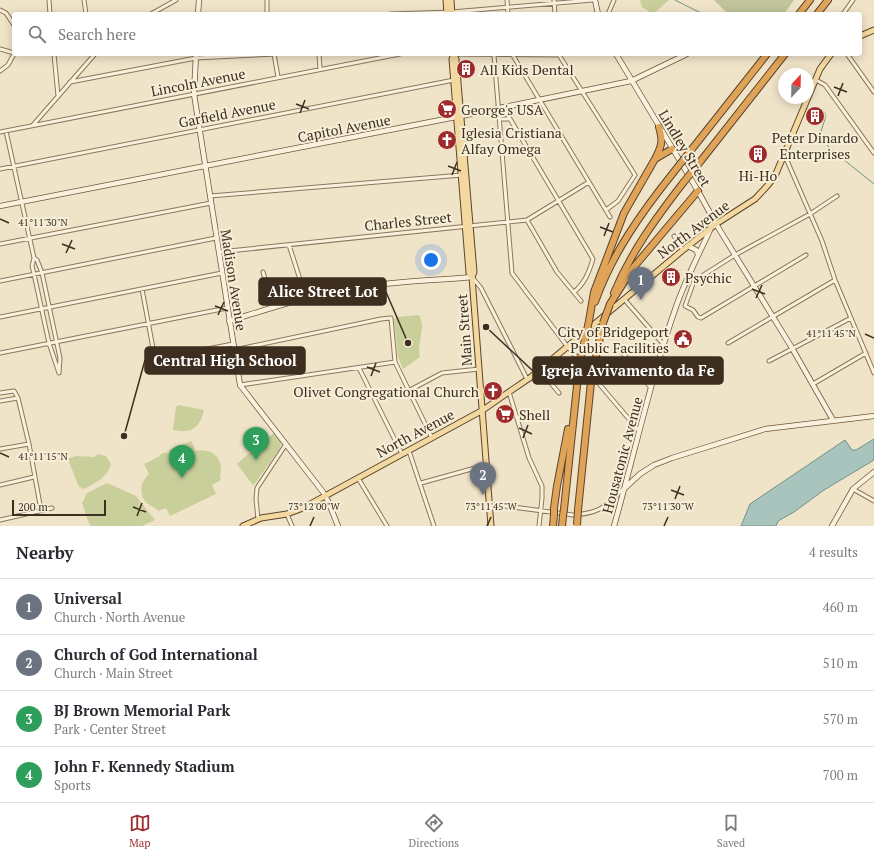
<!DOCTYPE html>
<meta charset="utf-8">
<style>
:root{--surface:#fff;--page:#f2f2f3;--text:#2b2b33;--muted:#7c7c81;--line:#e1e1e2;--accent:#9e2a2b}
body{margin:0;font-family:"PT Serif",serif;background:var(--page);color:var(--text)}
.compass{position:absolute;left:778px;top:68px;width:36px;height:36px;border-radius:50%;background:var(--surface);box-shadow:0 2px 10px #0003;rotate:22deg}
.scale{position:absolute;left:12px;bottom:10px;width:94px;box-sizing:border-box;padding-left:4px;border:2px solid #3d2e20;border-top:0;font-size:11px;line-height:14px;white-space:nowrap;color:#3d2e20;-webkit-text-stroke:3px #f7eed8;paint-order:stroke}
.you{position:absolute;left:431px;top:260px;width:14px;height:14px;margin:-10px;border:3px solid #fff;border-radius:50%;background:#1a73e8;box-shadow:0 0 0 6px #1a73e833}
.badge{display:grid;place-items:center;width:26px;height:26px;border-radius:50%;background:var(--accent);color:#fff;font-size:13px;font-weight:700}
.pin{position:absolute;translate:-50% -33px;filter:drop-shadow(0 1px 2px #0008)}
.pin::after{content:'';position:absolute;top:21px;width:14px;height:12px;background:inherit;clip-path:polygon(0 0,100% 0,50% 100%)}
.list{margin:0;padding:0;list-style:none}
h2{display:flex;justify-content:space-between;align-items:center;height:52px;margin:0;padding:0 16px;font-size:17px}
h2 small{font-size:13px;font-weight:400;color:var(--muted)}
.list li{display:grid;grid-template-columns:26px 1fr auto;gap:12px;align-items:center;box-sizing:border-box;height:56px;padding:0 16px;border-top:1px solid var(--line)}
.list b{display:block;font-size:15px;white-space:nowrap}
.list p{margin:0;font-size:13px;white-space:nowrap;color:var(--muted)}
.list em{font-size:13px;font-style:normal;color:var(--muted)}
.icon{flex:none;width:22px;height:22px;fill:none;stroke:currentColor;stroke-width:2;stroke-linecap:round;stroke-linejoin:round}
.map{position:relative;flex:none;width:874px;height:526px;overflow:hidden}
.search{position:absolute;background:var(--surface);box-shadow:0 2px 10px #0003;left:12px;right:12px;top:12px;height:44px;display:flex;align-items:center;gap:10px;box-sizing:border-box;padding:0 14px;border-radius:4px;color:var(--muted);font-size:15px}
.sheet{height:276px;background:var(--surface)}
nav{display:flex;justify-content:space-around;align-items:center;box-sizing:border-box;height:56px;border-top:1px solid var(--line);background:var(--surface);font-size:11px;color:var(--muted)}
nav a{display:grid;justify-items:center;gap:2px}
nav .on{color:var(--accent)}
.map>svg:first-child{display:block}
</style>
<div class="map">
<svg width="874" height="526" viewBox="0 0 874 526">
<rect width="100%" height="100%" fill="#f0e4c8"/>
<path fill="#c9cf9b" d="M640,0h29l-16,14 -11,-7z
M419,315c8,15 -3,26 1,42l-17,12 -5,-12 -4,-38 2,-2z
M179,405l25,5c-4,18 -13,24 -31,20l3,-23z
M274,433l7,9 -1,6 -26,37 -2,-1 -15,-20 11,-10z
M191,441l5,10c12,-3 24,3 25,17 0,5 -2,8 0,12l-9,5 4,9 -46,22 -4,-8 -8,3c-3,-4 -6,-4 -10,-7 -10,-8 -8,-22 1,-30l-5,-10 16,-8v-1l5,-3 1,1 3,-1v-2z
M98,454l8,2 5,8c-3,13 -16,19 -27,25l-5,-2 -10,-25v-4l7,-2 18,1z
M107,483l29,13 19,24 -13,6h-51l-3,-5 -6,-18 5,-10z"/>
<path fill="#bfc49a" d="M714,0h80l-10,14h-56z"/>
<path fill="#a9c4bc" stroke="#6f938a" d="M874,439v21l-50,30 -30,22 -16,9 -2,5h-35l9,-22 95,-64 7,10h4z"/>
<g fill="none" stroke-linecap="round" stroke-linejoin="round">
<path stroke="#6f938a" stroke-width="1" d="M675,0l28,14
M825,113v6l-6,18 14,14 41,33"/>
<defs>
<path id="street" d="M49,0l1,14
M84,0l2,14
M267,0v14
M507,0l1,14
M554,0l1,14
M0,10l6,3 8,12
M151,14l25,-14
M390,14l62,-2 141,-12
M608,14l6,-14
M843,14l10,-14
M0,49l14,4
M54,54l4,42
M274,54l4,23
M319,54l1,15
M454,54l105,1 76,120 -17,26 -12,9
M512,54l98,163
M847,54l27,38
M494,55l18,218 55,73 72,85
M0,71l8,-6 6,-11
M816,80l9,5 49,68
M70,82l126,-24 79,-4
M503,107l90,152c-4,13 -8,24 -19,33
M500,119h10
M33,125l62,-71
M6,131l28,127 -2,8 2,8 15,69 10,30 1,-15 -18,-85 -5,-13 -3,-2
M0,132l400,-78
M785,156l37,85 13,39 39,93
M0,169l454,-89
M210,196l252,-21
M527,220l30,52 24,29
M674,236l9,14
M0,244l211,-41
M289,245l17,53
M219,252l308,-32 62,-38
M806,255l-105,63 -3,-1 -5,-7 -8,-4 9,-25 41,-26 75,-41 27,-18
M263,272l10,36
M472,277l9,11 46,91
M0,281l216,-43
M142,289l13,70 78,-15
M624,299l40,46
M0,317l222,-44
M728,343l107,-63
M234,350l147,-31 10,-1 4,44 37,76
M621,351l30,37
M0,353l227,-45
M769,361l82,-43
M359,368l43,86
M539,369l20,24
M813,384l53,-31
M240,385l155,-23
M410,390l32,-17 37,-4
M509,392l20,66 13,28v12l-3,28
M0,393l14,-2 4,7 11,46 12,66
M0,401l18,-3
M0,449l29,-5
M409,451l25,75
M358,478l29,48
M421,483l65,-18
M0,485l34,-8
M853,489l21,12
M490,504l83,11c28,-2 31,-8 50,-26
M287,514l5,12
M258,519l-2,-20 1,-11 29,-44
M0,520l52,-12"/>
<path id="secondary" d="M595,0l3,14
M198,14l1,-14
M196,54l-2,40 46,291 83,107 5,9 10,25
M616,54l82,137 18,33 76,124 41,72
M0,206l461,-90 170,-35 56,-27
M688,246l8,4 2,4
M229,321c36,-11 72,-23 109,-31 44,-8 90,-9 134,-13
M626,487l14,-13 14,-9 18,-7 93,-29 109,-13
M614,526c21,-74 37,-149 63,-222 9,-25 22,-50 33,-74
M832,526l21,-37 21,-17"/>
<path id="primary" d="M446,0l1,14
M451,0l1,14
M860,36l14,-6
M454,54l2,5 18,213 -2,5 19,249
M454,54l-2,5 17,214 3,4
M243,526l18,-8 26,-4 16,-6 180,-98 20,-14 28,-19 152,-127 33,-26 39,-25 13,-14 7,-9 45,-107 11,-15"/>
<path id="highway" d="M799,14l11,-14
M817,14l11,-14
M692,149l75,-95
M656,157c6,-12 7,-16 3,-30
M700,162l85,-108
M614,293c17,-41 42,-75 69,-110
M595,302c17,-48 46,-89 78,-129
M610,304l23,-36 65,-77
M589,321l5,-29 30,-79 31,-54 17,-10
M581,357l4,-18
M593,371l10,-48
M554,508l3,-22 11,-57
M564,509l15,-142
M578,510l13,-128
M553,526l1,-11
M562,526l1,-10"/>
</defs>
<use href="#street" stroke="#8d765c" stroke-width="5"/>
<use href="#secondary" stroke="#6f573f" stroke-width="6"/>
<use href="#primary" stroke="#5b4430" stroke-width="7"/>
<use href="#highway" stroke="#5b4430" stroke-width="8"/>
<use href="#street" stroke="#faf1dc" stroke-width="3"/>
<use href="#secondary" stroke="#faf1dc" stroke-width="4.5"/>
<use href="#primary" stroke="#f3d9a0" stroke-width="5"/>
<use href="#highway" stroke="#e0a458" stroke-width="6"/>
<defs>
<path id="highway-bridge" d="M673,173l19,-24
M683,183l17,-21
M603,323l7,-19
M585,339l4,-18
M579,367l2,-10
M591,382l2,-11
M554,515v-7
M563,516l1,-7
M577,525l1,-15"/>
</defs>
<use href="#highway-bridge" stroke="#5b4430" stroke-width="8" stroke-linecap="butt"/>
<use href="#highway-bridge" stroke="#e0a458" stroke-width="6"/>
</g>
<path fill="none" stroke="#3d2e20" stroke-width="1.5" d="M834,87l13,5M838,96l5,-13M296,104l13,5M300,113l5,-13M448,166l13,5M452,175l5,-13M0,219l9,4M600,227l13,5M604,236l5,-13M62,244l13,5M66,253l6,-13M752,289l13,5M756,298l6,-13M215,306l13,5M218,315l6,-13M865,334l9,4M367,367l13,5M371,376l5,-13M519,428l13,6M523,438l5,-13M0,453l9,4M671,490l13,5M675,499l5,-13M133,507l13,5M137,516l5,-13M310,526l4,-9M487,526l4,-9M664,526l4,-9"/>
<defs>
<symbol id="building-disc" viewBox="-11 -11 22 22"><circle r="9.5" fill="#9e2a2b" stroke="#f7eed8"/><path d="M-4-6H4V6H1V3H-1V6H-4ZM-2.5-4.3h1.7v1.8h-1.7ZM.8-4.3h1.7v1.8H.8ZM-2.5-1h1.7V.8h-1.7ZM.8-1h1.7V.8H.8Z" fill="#fff"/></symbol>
<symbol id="supermarket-disc" viewBox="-11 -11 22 22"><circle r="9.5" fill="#9e2a2b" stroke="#f7eed8"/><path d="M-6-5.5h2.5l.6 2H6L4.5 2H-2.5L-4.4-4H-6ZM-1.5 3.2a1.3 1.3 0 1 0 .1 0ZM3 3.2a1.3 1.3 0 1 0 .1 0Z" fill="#fff"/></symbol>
<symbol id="church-disc" viewBox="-11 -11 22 22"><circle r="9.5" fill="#9e2a2b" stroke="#f7eed8"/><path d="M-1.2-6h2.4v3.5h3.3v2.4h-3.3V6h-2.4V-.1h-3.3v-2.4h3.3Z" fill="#fff"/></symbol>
<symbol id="civic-disc" viewBox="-11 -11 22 22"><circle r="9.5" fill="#9e2a2b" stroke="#f7eed8"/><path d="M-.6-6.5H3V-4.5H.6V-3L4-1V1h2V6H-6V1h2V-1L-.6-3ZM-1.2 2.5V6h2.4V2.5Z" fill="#fff"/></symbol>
</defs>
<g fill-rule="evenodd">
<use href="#building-disc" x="455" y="58" width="22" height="22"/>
<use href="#supermarket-disc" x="436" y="98" width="22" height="22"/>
<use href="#building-disc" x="804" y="105" width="22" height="22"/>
<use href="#church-disc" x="436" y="129" width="22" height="22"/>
<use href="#building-disc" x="747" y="143" width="22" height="22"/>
<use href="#building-disc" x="660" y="266" width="22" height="22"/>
<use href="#civic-disc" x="672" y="328" width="22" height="22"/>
<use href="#church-disc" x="482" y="380" width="22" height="22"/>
<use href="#supermarket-disc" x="494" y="403" width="22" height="22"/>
</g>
<g text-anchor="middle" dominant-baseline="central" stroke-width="4" stroke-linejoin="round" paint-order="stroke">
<g font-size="14" fill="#3d2e20" stroke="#f7eed8" text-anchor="start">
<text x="480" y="69">All Kids Dental</text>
<text x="461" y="109">George's USA</text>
<text x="461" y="132">Iglesia Cristiana<tspan x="461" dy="16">Alfay Omega</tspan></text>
<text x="815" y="137" text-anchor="middle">Peter Dinardo<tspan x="815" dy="16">Enterprises</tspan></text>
<text x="758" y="175" text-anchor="middle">Hi-Ho</text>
<text x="685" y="277">Psychic</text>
<text x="669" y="331" text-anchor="end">City of Bridgeport<tspan x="669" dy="16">Public Facilities</tspan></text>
<text x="479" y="391" text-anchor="end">Olivet Congregational Church</text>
<text x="519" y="414">Shell</text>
</g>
<g font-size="14" fill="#3d2e20" stroke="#f7eed8">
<text transform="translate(198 82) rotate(-11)">Lincoln Avenue</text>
<text transform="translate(227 113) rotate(-11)">Garfield Avenue</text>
<text transform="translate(344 128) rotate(-11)">Capitol Avenue</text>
<text transform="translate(685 148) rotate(59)">Lindley Street</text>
<text transform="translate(408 221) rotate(-6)">Charles Street</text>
<text transform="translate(693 229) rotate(-37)">North Avenue</text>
<text transform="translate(234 280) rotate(81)">Madison Avenue</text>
<text transform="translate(464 330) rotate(-94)">Main Street</text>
<text transform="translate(415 433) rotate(-28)">North Avenue</text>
<text transform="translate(622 455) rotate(-75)">Housatonic Avenue</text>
</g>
</g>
<g font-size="10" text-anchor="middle" fill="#3d2e20" stroke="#f7eed8" stroke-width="4" stroke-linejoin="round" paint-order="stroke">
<text x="43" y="226">41°11'30"N</text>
<text x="831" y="337">41°11'45"N</text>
<text x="43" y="460">41°11'15"N</text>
<text x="314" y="510">73°12'00"W</text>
<text x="491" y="510">73°11'45"W</text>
<text x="668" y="510">73°11'30"W</text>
</g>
<path fill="none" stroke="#3d2e20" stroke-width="1.5" d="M408 343L386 292M124 436L145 360M486 327L533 371"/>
<g fill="#3d2e20" stroke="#f7eed8" stroke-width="1.5">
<circle cx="408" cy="343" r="4"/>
<circle cx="124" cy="436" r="4"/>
<circle cx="486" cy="327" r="4"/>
</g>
<g fill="#3d2e20" stroke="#3d2e20" stroke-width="1.5">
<rect x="259" y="278" width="127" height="27" rx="4"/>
<rect x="145" y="347" width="160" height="27" rx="4"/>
<rect x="533" y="357" width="190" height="27" rx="4"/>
</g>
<g font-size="15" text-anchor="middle" font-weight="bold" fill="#fff">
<text x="323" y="297">Alice Street Lot</text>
<text x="225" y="366">Central High School</text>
<text x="628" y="376">Igreja Avivamento da Fe</text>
</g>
</svg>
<svg class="compass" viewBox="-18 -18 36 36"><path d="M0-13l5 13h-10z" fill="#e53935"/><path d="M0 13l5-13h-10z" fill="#7c7c81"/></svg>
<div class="scale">200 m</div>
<div class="you"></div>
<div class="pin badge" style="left:641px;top:300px;background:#6b7280">1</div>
<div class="pin badge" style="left:483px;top:495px;background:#6b7280">2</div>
<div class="pin badge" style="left:256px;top:460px;background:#2e9e5b">3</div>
<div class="pin badge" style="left:182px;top:478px;background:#2e9e5b">4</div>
<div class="search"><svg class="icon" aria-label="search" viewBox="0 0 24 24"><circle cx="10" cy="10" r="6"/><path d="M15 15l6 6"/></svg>Search here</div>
</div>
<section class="sheet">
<h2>Nearby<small>4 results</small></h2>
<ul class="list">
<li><span class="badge" style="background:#6b7280">1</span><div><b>Universal</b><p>Church · North Avenue</p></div><em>460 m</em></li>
<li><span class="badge" style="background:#6b7280">2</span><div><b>Church of God International</b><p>Church · Main Street</p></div><em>510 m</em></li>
<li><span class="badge" style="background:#2e9e5b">3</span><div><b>BJ Brown Memorial Park</b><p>Park · Center Street</p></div><em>570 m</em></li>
<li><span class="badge" style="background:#2e9e5b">4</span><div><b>John F. Kennedy Stadium</b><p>Sports</p></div><em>700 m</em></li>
</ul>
</section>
<nav>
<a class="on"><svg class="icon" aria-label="map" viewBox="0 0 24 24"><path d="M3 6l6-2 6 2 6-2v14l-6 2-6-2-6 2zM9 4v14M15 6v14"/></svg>Map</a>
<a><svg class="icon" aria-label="directions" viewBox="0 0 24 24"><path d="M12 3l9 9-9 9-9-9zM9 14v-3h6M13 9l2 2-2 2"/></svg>Directions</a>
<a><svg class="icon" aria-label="saved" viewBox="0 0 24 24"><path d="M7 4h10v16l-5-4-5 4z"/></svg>Saved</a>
</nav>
